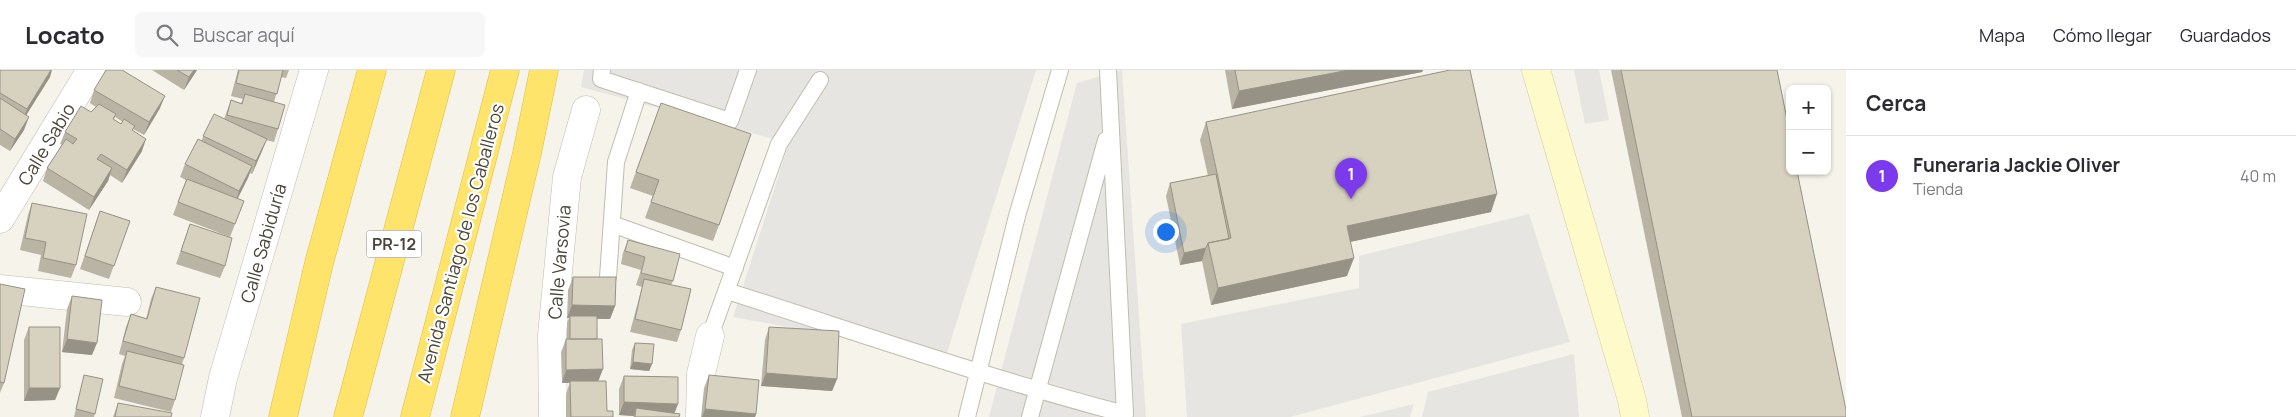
<!DOCTYPE html>
<html lang="es">
<meta charset="utf-8">
<style>
:root{--surface:#fff;--page:#f7f7f7;--text:#2b2b33;--muted:#7c7c81;--line:#e1e1e2;--accent:#7c3aed}
body{margin:0;font-family:Manrope,sans-serif;background:var(--page);color:var(--text)}
.controls{position:absolute;right:15px;top:15px;display:grid;overflow:hidden;border-radius:8px;box-shadow:0 1px 4px #0004}
.controls button{width:45px;height:45px;display:grid;place-items:center;padding:0;border:0;border-bottom:1px solid var(--line);background:var(--surface);color:var(--text);font:25px sans-serif}
.you{position:absolute;left:1165px;top:161px;width:18px;height:18px;margin:-12px;border:4px solid #fff;border-radius:50%;background:#1a73e8;box-shadow:0 0 0 8px #1a73e833}
.badge{display:grid;place-items:center;width:32px;height:32px;border-radius:50%;background:var(--accent);color:#fff;font-size:16px;font-weight:700}
.pin{position:absolute;translate:-50% -41px;filter:drop-shadow(0 1px 2px #0008)}
.pin::after{content:'';position:absolute;top:26px;width:18px;height:15px;background:inherit;clip-path:polygon(0 0,100% 0,50% 100%)}
.list{margin:0;padding:0;list-style:none}
h2{display:flex;justify-content:space-between;align-items:center;height:65px;margin:0;padding:0 20px;font-size:21px}
h2 small{font-size:16px;font-weight:400;color:var(--muted)}
.list li{display:grid;grid-template-columns:32px 1fr auto;gap:15px;align-items:center;box-sizing:border-box;height:80px;padding:0 20px;border-top:1px solid var(--line)}
.list b{display:block;font-size:19px;white-space:nowrap}
.list p{margin:0;font-size:16px;white-space:nowrap;color:var(--muted)}
.list em{font-size:16px;font-style:normal;color:var(--muted)}
.icon{flex:none;width:28px;height:28px;fill:none;stroke:currentColor;stroke-width:2;stroke-linecap:round;stroke-linejoin:round}
.map{position:relative;flex:none;width:1846px;height:347px;overflow:hidden}
header{display:flex;align-items:center;gap:30px;box-sizing:border-box;height:70px;padding:0 25px;background:var(--surface);border-bottom:1px solid var(--line)}
header strong{font-size:24px}
nav{display:flex;gap:28px;margin-inline-start:auto;font-size:18px}
.search{width:350px;height:45px;background:var(--page);display:flex;align-items:center;gap:12px;box-sizing:border-box;padding:0 18px;border-radius:8px;color:var(--muted);font-size:19px}
main{display:flex}
aside{flex:1;background:var(--surface)}
.map>svg:first-child{display:block}
</style>
<header>
<strong>Locato</strong>
<div class="search"><svg class="icon" aria-label="search" viewBox="0 0 24 24"><circle cx="10" cy="10" r="6"/><path d="M15 15l6 6"/></svg>Buscar aquí</div>
<nav><a>Mapa</a><a>Cómo llegar</a><a>Guardados</a></nav>
</header>
<main>
<div class="map">
<svg width="1846" height="347" viewBox="0 0 1846 347">
<rect width="100%" height="100%" fill="#f5f3ea"/>
<path fill="#e7e5e1" d="M584,0h452l-90,286 -213,-39 56,-174 -208,-56z
M1122,0l24,347h-157l88,-334z
M1574,0h25l10,50 -24,4z
M1529,144l41,128 -280,75h-103l-6,-93 178,-36v-32z
M1574,284l5,63h-157l6,-25z
M1414,334l-4,13h-50z"/>
<g fill="none" stroke-linecap="round" stroke-linejoin="round">
<defs>
<path id="lane" d="M602,0l-1,9 129,42 18,-51
M612,154l123,44
M608,207l8,-115 23,-71
M727,221c132,42 264,88 398,123l-17,-344
M710,266l69,-192 41,-64
M967,347l50,-201 43,-146
M1030,347l76,-277"/>
<path id="street" d="M0,149l91,-149
M0,219l127,13
M215,347l8,-39 91,-308
M553,347l-1,-82 15,-158 19,-67
M700,347l1,-43 9,-38"/>
<path id="secondary" d="M1536,0l96,330 3,17"/>
<path id="highway" d="M283,347l36,-154 53,-193
M348,347l93,-347
M415,347l90,-347
M465,347l62,-264 17,-83"/>
</defs>
<use href="#lane" stroke="#c1bdac" stroke-width="18"/>
<use href="#street" stroke="#c1bdac" stroke-width="29"/>
<use href="#secondary" stroke="#d5ce99" stroke-width="29"/>
<use href="#highway" stroke="#e0bc39" stroke-width="29"/>
<use href="#lane" stroke="#fff" stroke-width="16"/>
<use href="#street" stroke="#fff" stroke-width="28"/>
<use href="#secondary" stroke="#fffaca" stroke-width="28"/>
<use href="#highway" stroke="#ffe46b" stroke-width="28"/>
</g>
<path fill="#b9b4a4" fill-rule="evenodd" d="M0,0l50,7 -24,38 -2,15 -14,21 -10,-6z
M152,0h45l-13,20z
M238,0h51l-3,8 -5,-1 -7,25 4,27 -4,13 -8,-2 -4,11 -10,23 -2,-1 -13,25 7,3 -14,36 -57,-22 13,-35 -6,-3 5,-13 17,-23 1,-5 21,-17 7,-19 10,3 2,-4 -12,-3z
M1225,0h198l-1,2 -190,37z
M1611,0h166l69,347h-164z
M94,20l66,18 -16,27 -11,-6v1l9,21 -20,32 -12,-8 -2,6 -19,29 -46,-29 4,-13 15,-23 -2,-1 5,-12 26,-20 5,-5 -6,-4zM115,47l8,5 -2,2 -7,-5z
M661,33l58,122 -6,16 -68,-23 8,-22 -23,-8z
M1206,52l285,90 -141,30 -3,34 -136,29 -9,-44 -22,4 -14,-69 4,-13 38,-7 -8,-36z
M32,133l44,62 -5,13 -33,-7 3,-16 -21,-5 8,-35z
M100,141l30,10 -21,58 -29,-10z
M190,154l35,42 -5,12 -44,-14z
M628,170l45,41 -2,4 10,45 -4,12 -47,-10 12,-45 -6,-2 5,-15 -20,-6 2,-11z
M573,207l42,29 -5,13h-13l1,62 9,30 6,6h-47v-23l4,-12 -8,1 -1,-31 5,-13h1v-16l2,-5h-2l1,-28z
M0,214l4,99 -4,10z
M156,217l28,71 -2,6 -7,36 -4,12 -57,-14 8,-34 3,-8 -6,-2 7,-27 5,-13 15,5 5,-20z
M72,226l20,59 -30,-3 5,-43z
M29,257l31,61 -5,12 -31,1v-61z
M769,257l68,52 -5,12 -71,-5 4,-46z
M635,273l17,21 -3,7 -19,-2 2,-19z
M84,305l11,39 -1,3h-20l8,-34z
M709,305l47,39 -1,3h-54l3,-29z
M624,306l54,1 -43,40h-2l1,-1 -15,-1v-26z
M118,333l53,14h-58z"/>
<path fill="#969286" d="M51,0h1l-2,7 -28,45 5,-13z
M194,0h3l-13,20 5,-13z
M1349,0h74l-1,2 -190,37 7,-18z
M165,26l-5,12 -16,27 5,-13z
M29,47l-5,13 -14,21 5,-12z
M146,69l-4,12 -20,32 5,-13z
M267,69l-5,12 -10,23 4,-13z
M252,96l-4,12 -13,26 4,-13z
M112,98l-4,13 -19,29 5,-13z
M1497,124l-6,18 -151,32 7,-18z
M1206,178l-4,13 -22,4 4,-12z
M1354,188l-7,18 -136,29 7,-17z
M572,235l43,1 -5,13 -40,-1v-2l-1,2h-2z
M67,269l30,4 -5,12 -30,-3z
M633,292l19,2 -3,7 -19,-2z
M603,299l-5,13 -36,1 4,-13z
M766,303l71,6 -5,12 -71,-5z
M29,318h31l-5,12 -31,1z
M624,332l54,2 -5,13 -37,-9 -2,8 -15,-1z
M705,339l51,5 -1,3h-53z"/>
<path fill="#d7d1bf" stroke="#969286" d="M0,0h51l-24,39 -27,-16z
M106,0h16l43,26 -16,26 -55,-32z
M177,0h17l-5,7z
M239,0h44l-6,24 -41,-11z
M1235,0h114l-110,21z
M1450,0h20l27,124 -150,32 7,32 -136,30 -10,-45 23,-5 -25,-116z
M1621,0h156l13,64v37h7l49,239v7h-154z
M245,24l40,11 -7,24 -51,-14 4,-15 11,4z
M0,28l29,19 -14,22 -15,-10z
M661,33l90,31 -32,91 -68,-23 8,-22 -23,-8z
M99,34l17,10 -3,5 8,5 3,-5 11,7 -3,4 14,9 -19,31 -26,-16 -4,5 15,9 -18,29 -47,-29 19,-29 7,5 4,-5 -12,-7 16,-26 10,6z
M214,44l53,25 -11,22 -53,-25z
M198,69l54,27 -13,25 -54,-27z
M1216,104l13,65 -21,4 -2,5 -22,5 -14,-70z
M187,109l57,22 -9,23 -57,-22z
M32,133l55,11 -11,51 -33,-7 3,-16 -21,-4z
M100,141l30,10 -16,45 -29,-10z
M190,154l42,14 -7,28 -44,-15z
M628,170l52,14 -7,27 -32,-8 4,-16 -20,-6z
M573,207h43l-1,29 -43,-1z
M644,209l47,10 -10,41 -46,-11z
M0,214l25,5 -21,94 -4,-1z
M156,217l44,11 -16,60 -61,-17 8,-27 16,5z
M72,226l30,4 -5,43 -30,-4z
M570,246h27v23h-27z
M29,257h31v61h-31z
M769,257l70,4 -2,48 -71,-6z
M566,269h36l1,30 -37,1z
M635,273l19,1 -2,20 -19,-2z
M127,281l57,14 -9,35 -56,-14z
M84,305l19,4 -8,35 -19,-5z
M709,305l50,5 -3,34 -51,-5z
M624,306l54,1v27l-54,-2z
M570,311h36l1,30h6v6h-42z
M118,333l54,10 -1,4h-56z
M636,338l44,6 -1,3h-44z"/>
<g text-anchor="middle" dominant-baseline="central" stroke-width="4.5" stroke-linejoin="round" paint-order="stroke">
<rect fill="#fff" stroke="#807d74" stroke-width="1" x="366.5" y="160.5" width="55" height="27" rx="4"/>
<g font-size="16" font-weight="bold" fill="#494538">
<text x="394" y="174">PR-12</text>
</g>
<g font-size="18" fill="#494538" stroke="#fff">
<text transform="translate(46 74) rotate(-59)">Calle Sabio</text>
<text transform="translate(263 173) rotate(-74)">Calle Sabiduría</text>
<text transform="translate(460 173) rotate(-75)">Avenida Santiago de los Caballeros</text>
<text transform="translate(559 192) rotate(-85)">Calle Varsovia</text>
</g>
</g>
</svg>
<div class="controls">
<button>+</button>
<button>−</button>
</div>
<div class="you"></div>
<div class="pin badge" style="left:1351px;top:129px">1</div>
</div>
<aside>
<h2>Cerca<small></small></h2>
<ul class="list">
<li><span class="badge">1</span><div><b>Funeraria Jackie Oliver</b><p>Tienda</p></div><em>40 m</em></li>
</ul>
</aside>
</main>
